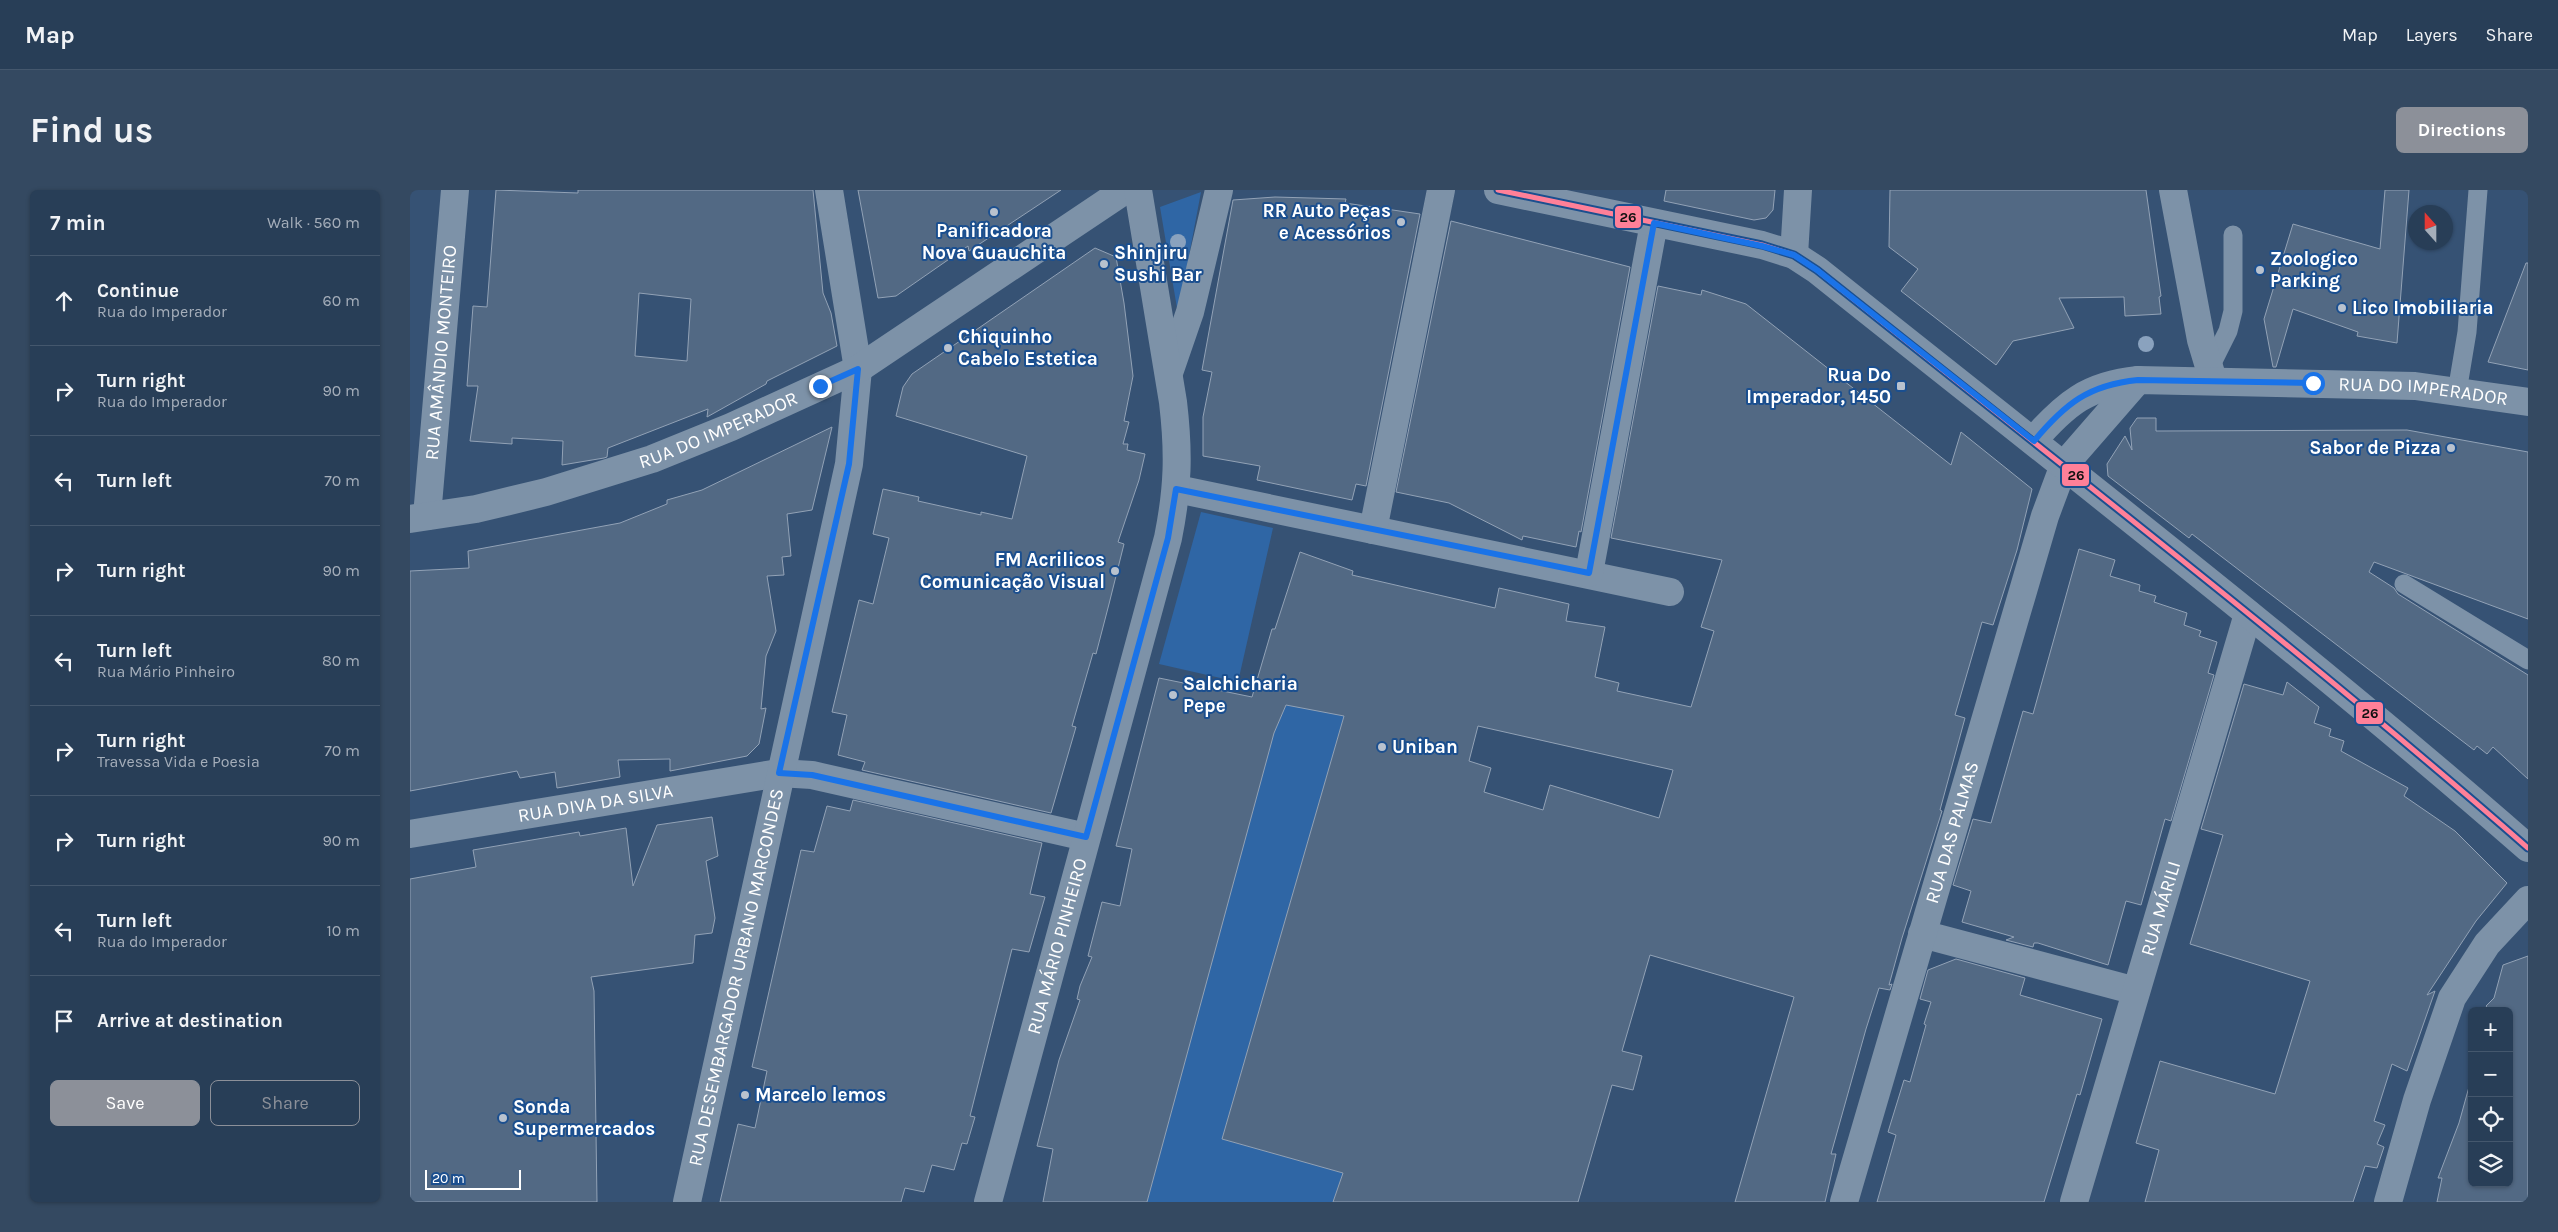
<!DOCTYPE html>
<meta charset="utf-8">
<style>
:root{--surface:#283e57;--page:#344961;--text:#f1f3f6;--muted:#a5aeba;--line:#44576d;--accent:#8c9099}
body{margin:0;font-family:Karla,sans-serif;background:var(--page);color:var(--text)}
.controls{position:absolute;right:15px;bottom:15px;display:grid;overflow:hidden;border-radius:8px;box-shadow:0 1px 4px #0004}
.controls button{width:45px;height:45px;display:grid;place-items:center;padding:0;border:0;border-bottom:1px solid var(--line);background:var(--surface);color:var(--text);font:25px sans-serif}
.compass{position:absolute;left:1998px;top:15px;width:45px;height:45px;border-radius:50%;background:var(--surface);box-shadow:0 1px 4px #0004;rotate:339deg}
.scale{position:absolute;left:15px;bottom:12px;width:96px;box-sizing:border-box;padding-left:5px;border:2px solid #fff;border-top:0;font-size:14px;line-height:18px;white-space:nowrap;color:#fff;-webkit-text-stroke:4px #1b4f8f;paint-order:stroke}
.stop{position:absolute;width:15px;height:15px;margin:-11px;border:4px solid #1a73e8;border-radius:50%;background:#fff}
.stop.end{background:#1a73e8;border-color:#fff;box-shadow:0 1px 5px #0008}
.list{margin:0;padding:0;list-style:none}
h2{display:flex;justify-content:space-between;align-items:center;height:65px;margin:0;padding:0 20px;font-size:21px}
h2 small{font-size:16px;font-weight:400;color:var(--muted)}
.list li{display:grid;grid-template-columns:32px 1fr auto;gap:15px;align-items:center;box-sizing:border-box;height:90px;padding:0 20px;border-top:1px solid var(--line)}
.list b{display:block;font-size:19px;white-space:nowrap}
.list p{margin:0;font-size:16px;white-space:nowrap;color:var(--muted)}
.list em{font-size:16px;font-style:normal;color:var(--muted)}
.actions{display:flex;gap:10px;padding:15px 20px}
.actions a{flex:1;padding:11px 0;border:1px solid var(--accent);border-radius:8px;text-align:center;font-size:18px;color:var(--accent)}
.actions .main{background:var(--accent);color:#fff}
.icon{flex:none;width:28px;height:28px;fill:none;stroke:currentColor;stroke-width:2;stroke-linecap:round;stroke-linejoin:round}
.map{position:relative;flex:none;width:2118px;height:1012px;overflow:hidden;border-radius:8px}
header{display:flex;align-items:center;gap:30px;box-sizing:border-box;height:70px;padding:0 25px;background:var(--surface);border-bottom:1px solid var(--line)}
header strong{font-size:24px}
nav{display:flex;gap:28px;margin-inline-start:auto;font-size:18px}
.intro{display:flex;align-items:center;justify-content:space-between;box-sizing:border-box;height:120px;padding:0 30px}
h1{margin:0;font-size:35px}
.button{padding:12px 22px;border-radius:8px;background:var(--accent);color:#fff;font-size:18px;font-weight:700}
main{display:flex;gap:30px;padding:0 30px}
aside{flex:1;background:var(--surface);border-radius:8px;box-shadow:0 1px 4px #0004}
.map>svg:first-child{display:block}
</style>
<header>
<strong>Map</strong>
<nav><a>Map</a><a>Layers</a><a>Share</a></nav>
</header>
<div class="intro"><h1>Find us</h1><a class="button">Directions</a></div>
<main>
<aside>
<h2>7 min<small>Walk · 560 m</small></h2>
<ul class="list">
<li><svg class="icon" aria-label="ahead" viewBox="0 0 24 24"><path d="M12 20V5M6 11l6-6 6 6"/></svg><div><b>Continue</b><p>Rua do Imperador</p></div><em>60 m</em></li>
<li><svg class="icon" aria-label="right" viewBox="0 0 24 24"><path d="M7 20v-9h11M14 6l5 5-5 5"/></svg><div><b>Turn right</b><p>Rua do Imperador</p></div><em>90 m</em></li>
<li><svg class="icon" aria-label="left" viewBox="0 0 24 24"><path d="M17 20v-9H6M10 6l-5 5 5 5"/></svg><div><b>Turn left</b></div><em>70 m</em></li>
<li><svg class="icon" aria-label="right" viewBox="0 0 24 24"><path d="M7 20v-9h11M14 6l5 5-5 5"/></svg><div><b>Turn right</b></div><em>90 m</em></li>
<li><svg class="icon" aria-label="left" viewBox="0 0 24 24"><path d="M17 20v-9H6M10 6l-5 5 5 5"/></svg><div><b>Turn left</b><p>Rua Mário Pinheiro</p></div><em>80 m</em></li>
<li><svg class="icon" aria-label="right" viewBox="0 0 24 24"><path d="M7 20v-9h11M14 6l5 5-5 5"/></svg><div><b>Turn right</b><p>Travessa Vida e Poesia</p></div><em>70 m</em></li>
<li><svg class="icon" aria-label="right" viewBox="0 0 24 24"><path d="M7 20v-9h11M14 6l5 5-5 5"/></svg><div><b>Turn right</b></div><em>90 m</em></li>
<li><svg class="icon" aria-label="left" viewBox="0 0 24 24"><path d="M17 20v-9H6M10 6l-5 5 5 5"/></svg><div><b>Turn left</b><p>Rua do Imperador</p></div><em>10 m</em></li>
<li><svg class="icon" aria-label="arrive" viewBox="0 0 24 24"><path d="M6 21V4h12l-3 4 3 4H6"/></svg><div><b>Arrive at destination</b></div></li>
</ul>
<div class="actions"><a class="main">Save</a><a>Share</a></div>
</aside>
<div class="map">
<svg width="2118" height="1012" viewBox="0 0 2118 1012">
<rect width="100%" height="100%" fill="#365274"/>
<path fill="#2f66a5" d="M791,2l-23,122 -18,-107z
M791,322l72,16 -35,154 -79,-18z
M880,511l54,15 -122,423 121,34 -9,26 10,3h-197l131,-486z"/>
<path fill="#526984" stroke="#92a2b6" fill-rule="evenodd" d="M86,0l82,3v-3h235l10,103 8,20 6,33 -70,35 -1,3 -59,33 1,-8 -100,39 -1,9 -3,1 -42,7 1,-24 -51,-3v6l-42,-3 8,-55h-11l6,-80 14,1zM229,103l52,6 -4,62 -52,-5z
M448,0h203l-92,61 -1,-5 -72,50 -18,2z
M1256,0h109l-2,20 -7,8 -12,2 -90,-19z
M1480,0h256l15,106 -2,1 2,17 -36,2 -1,-19 -65,1 15,30 -61,13 -17,24 -95,-74 17,-22 -29,-22z
M1975,0h24l-12,153 -40,-7 1,-4 -65,-23 -17,58h-3l-9,-48 29,-95 87,25z
M865,7l71,2 -1,4 75,11 -54,272 -10,-2 -4,16 -95,-20 3,-14 -57,-10v-39l9,-45 -10,-2 31,-170z
M1041,31l179,46 -49,265 -2,-1 -3,16 -53,-11 -1,4 -73,-37 -53,-11z
M685,58l21,9 8,46 9,73 -9,45 5,1 -6,22h5l-1,6 18,4 -6,26 -21,62 6,2 -15,60 -13,50 -3,-1 -21,73 4,1 -25,86 -189,-43 3,-8 -27,-7 9,-40 -15,-3 27,-112 14,4 16,-66 -16,-4 10,-45 36,8 -1,4 63,14v-3l31,7 15,-63 -131,-40 7,-29 9,-13z
M2116,73h2v107l-40,-8z
M1248,96l43,9 1,-5 44,14 205,161 10,-33 71,57 -15,61 -24,75 -11,-3 -27,93 10,3 -25,92 2,1 -40,127 -13,47 3,-1 -2,6 -11,-2 -13,41 -35,125h5l-11,48h-90l59,-205 -144,-42 -28,96 20,5 -9,34 -21,-5 -34,117h-245l10,-29 -121,-34 122,-423 -58,-11 -12,28 -127,469h-104l10,-53 -16,-3 22,-86 21,-60 -3,-1 3,-13 12,-29 -4,-1 14,-54 18,4 12,-57 -16,-3 43,-168 93,19 20,-68h3l25,-77 53,19 -1,4 143,33 4,-20 70,16 -3,17 39,6 -10,50 24,6 -2,8 74,16 23,-76 -13,-4 21,-67 -111,-22zM1068,536l195,44 -14,48 -109,-33 -7,25 -59,-18 7,-24 -22,-7z
M1727,228h19v13l251,-1 121,22v167l-154,-57 -5,10 25,16 4,6 130,81v104l-35,-32 -6,7 -10,-8 -3,4 -282,-216 -3,4 -81,-62 -1,-12 18,-28 7,14 -2,-22z
M422,237l-20,83 -25,4 4,42 -9,1 2,18 -17,1 9,55 -10,25 -5,53 5,-1 -7,36 -12,12 -77,15v-12l-52,1 2,17 -63,11 -2,-16 -35,6 -3,-7 -107,20v-220l59,-3 -1,-17 152,-28 47,-19v-4l35,-10z
M1669,359l36,11 -5,16 30,9 -1,6 17,5 -2,6 33,11 -3,12 17,6 -2,5 18,6 -9,31 6,2 -43,146 -6,-2 -24,86 -15,-4 -18,64 -70,-22h-4l-1,4 -27,-7 8,-3 -52,-15 9,-31 -18,-6 20,-66 18,4 32,-112 10,3z
M1877,492l32,25 -5,16 17,6 -2,7 15,5 -3,10 67,37 -4,8 51,35 52,52 -31,38 -49,74 8,-4 -28,80 -15,-7 -18,57 11,4 -8,19 7,3 -7,21 -12,-2 -12,36h-208l14,-52 -23,-7 24,-82 115,33 35,-113 -120,-37 33,-109 -22,-6 43,-145 39,11z
M443,610l189,43 -12,51 15,3 -16,55 -17,-3 -42,167 5,1 -8,27 -5,-1 -8,27 -22,-5 -8,27 -19,-4 -4,14h-181l18,-78 17,4 12,-57 -15,-4 49,-217 13,2 13,-46 23,5z
M302,627l6,39 -12,5 9,57 -3,15 -17,2 -2,28 -102,14 3,14 3,211h-187v-323l66,-12 -3,-17 106,-18 1,4 46,-8 7,58 24,-61z
M2118,766v246h-91l5,-24h-4l21,-55 13,-47v107h37v-172h-19l-4,-5 8,-8 9,-33z
M1546,769l69,19 -5,17 82,24 -22,76 -3,-1 -33,108h-167l19,-67 -8,-3 16,-52 6,2 16,-57 -2,-1 7,-22 -11,-3 8,-29z"/>
<g fill="none" stroke-linecap="round" stroke-linejoin="round">
<path stroke="#7d92a8" stroke-width="19" d="M1799,179l19,-38 5,-20v-76
M2047,202l10,-60 11,-142
M1994,394l124,76"/>
<g stroke="#7d92a8" stroke-width="28">
<path d="M1763,0l28,150 12,40"/>
<path d="M767,299l493,103"/>
<path id="s1" d="M17,326l28,-326"/>
<path d="M963,340l68,-340"/>
<path d="M1179,383l65,-350"/>
<path id="s2" d="M0,644l369,-61 33,2 274,62"/>
<path d="M1512,744l214,57"/>
<path id="s3" d="M277,1012l162,-738 9,-95 -29,-179"/>
<path id="s4" d="M1434,1012l201,-686 19,-51"/>
<path id="s5" d="M1664,1012l174,-588"/>
<path d="M1978,1012l29,-102 35,-102 35,-54 41,-44"/>
</g>
<g stroke="#7d92a8" stroke-width="28">
<path d="M1088,0l264,55 32,10 23,15c239,191 481,377 711,578"/>
<path d="M1384,65l4,-65"/>
<path d="M760,180l20,-58 29,-122"/>
<path id="s6" d="M1623,251c32,-37 55,-56 105,-61l277,6 113,16"/>
<path d="M1654,275l74,-85"/>
<path id="s7" d="M0,329l66,-10 70,-17 106,-33 79,-32 127,-58 267,-179"/>
<path id="s8" d="M578,1012l180,-664c10,-50 11,-85 5,-136l-35,-212"/>
</g>
<defs>
<path id="bus-1" d="M1088,0l264,55 32,10 23,15c239,191 481,377 711,578"/>
</defs>
<use href="#bus-1" stroke="#1b4f8f" stroke-width="9"/>
<use href="#bus-1" stroke="#ff8098" stroke-width="5"/>
</g>
<g fill="#8aa2be">
<circle cx="768" cy="52" r="8"/>
<circle cx="1736" cy="154" r="8"/>
</g>
<g fill="none" stroke-linecap="round" stroke-linejoin="round">
<path stroke="#1a73e8" stroke-width="6" d="M410,196l38,-17 -9,95 -70,309 33,2 274,62 82,-299 8,-49 413,84 65,-350 108,23 32,9 23,15 217,171c31,-37 54,-56 104,-61l175,3"/>
</g>
<g fill="#b9c2ce" stroke="#1b4f8f" stroke-width="2">
<circle cx="584" cy="22" r="5"/>
<circle cx="991" cy="32" r="5"/>
<circle cx="694" cy="74" r="5"/>
<circle cx="1850" cy="80" r="5"/>
<circle cx="1932" cy="118" r="5"/>
<circle cx="538" cy="158" r="5"/>
<rect x="1486" y="191" width="10" height="10" rx="2.5"/>
<circle cx="2041" cy="258" r="5"/>
<circle cx="705" cy="381" r="5"/>
<circle cx="763" cy="505" r="5"/>
<circle cx="972" cy="557" r="5"/>
<circle cx="335" cy="905" r="5"/>
<circle cx="93" cy="928" r="5"/>
</g>
<g text-anchor="middle" dominant-baseline="central" stroke-width="4" stroke-linejoin="round" paint-order="stroke">
<g font-size="19" font-weight="bold" fill="#fff" stroke="#1b4f8f" text-anchor="start">
<text x="981" y="21" text-anchor="end">RR Auto Peças<tspan x="981" dy="22">e Acessórios</tspan></text>
<text x="584" y="41" text-anchor="middle">Panificadora<tspan x="584" dy="22">Nova Guauchita</tspan></text>
<text x="704" y="63">Shinjiru<tspan x="704" dy="22">Sushi Bar</tspan></text>
<text x="1860" y="69">Zoologico<tspan x="1860" dy="22">Parking</tspan></text>
<text x="1942" y="118">Lico Imobiliaria</text>
<text x="548" y="147">Chiquinho<tspan x="548" dy="22">Cabelo Estetica</tspan></text>
<text x="1481" y="185" text-anchor="end">Rua Do<tspan x="1481" dy="22">Imperador, 1450</tspan></text>
<text x="2031" y="258" text-anchor="end">Sabor de Pizza</text>
<text x="695" y="370" text-anchor="end">FM Acrilicos<tspan x="695" dy="22">Comunicação Visual</tspan></text>
<text x="773" y="494">Salchicharia<tspan x="773" dy="22">Pepe</tspan></text>
<text x="982" y="557">Uniban</text>
<text x="345" y="905">Marcelo lemos</text>
<text x="103" y="917">Sonda<tspan x="103" dy="22">Supermercados</tspan></text>
</g>
<g font-size="19" fill="#fff" stroke="#1b4f8f">
<text stroke="none"><textPath href="#s1" startOffset="164">RUA AMÂNDIO MONTEIRO</textPath></text>
<text stroke="none"><textPath href="#s6" startOffset="411">RUA DO IMPERADOR</textPath></text>
<text stroke="none"><textPath href="#s7" startOffset="322">RUA DO IMPERADOR</textPath></text>
<text stroke="none"><textPath href="#s2" startOffset="188">RUA DIVA DA SILVA</textPath></text>
<text stroke="none"><textPath href="#s4" startOffset="385">RUA DAS PALMAS</textPath></text>
<text stroke="none"><textPath href="#s5" startOffset="306">RUA MÁRILI</textPath></text>
<text stroke="none"><textPath href="#s8" startOffset="265">RUA MÁRIO PINHEIRO</textPath></text>
<text stroke="none"><textPath href="#s3" startOffset="230">RUA DESEMBARGADOR URBANO MARCONDES</textPath></text>
</g>
</g>
<g stroke="#1b4f8f" stroke-width="2">
<rect x="1204" y="15" width="28" height="24" rx="5" fill="#ff8098"/>
<rect x="1651" y="273" width="29" height="24" rx="5" fill="#ff8098"/>
<rect x="1945" y="511" width="29" height="24" rx="5" fill="#ff8098"/>
</g>
<g font-size="14" text-anchor="middle" font-weight="bold" fill="#111">
<text x="1218" y="32">26</text>
<text x="1666" y="290">26</text>
<text x="1960" y="528">26</text>
</g>
</svg>
<div class="controls">
<button>+</button>
<button>−</button>
<button><svg class="icon" aria-label="locate" viewBox="0 0 24 24"><circle cx="12" cy="12" r="6"/><path d="M12 2v4M12 18v4M2 12h4M18 12h4"/></svg></button>
<button><svg class="icon" aria-label="layers" viewBox="0 0 24 24"><path d="M12 4l9 5-9 5-9-5zM3 14l9 5 9-5"/></svg></button>
</div>
<svg class="compass" viewBox="-18 -18 36 36"><path d="M0-13l5 13h-10z" fill="#e53935"/><path d="M0 13l5-13h-10z" fill="#a5aeba"/></svg>
<div class="scale">20 m</div>
<div class="stop" style="left:1903px;top:193px"></div>
<div class="stop end" style="left:410px;top:196px"></div>
</div>
</main>
